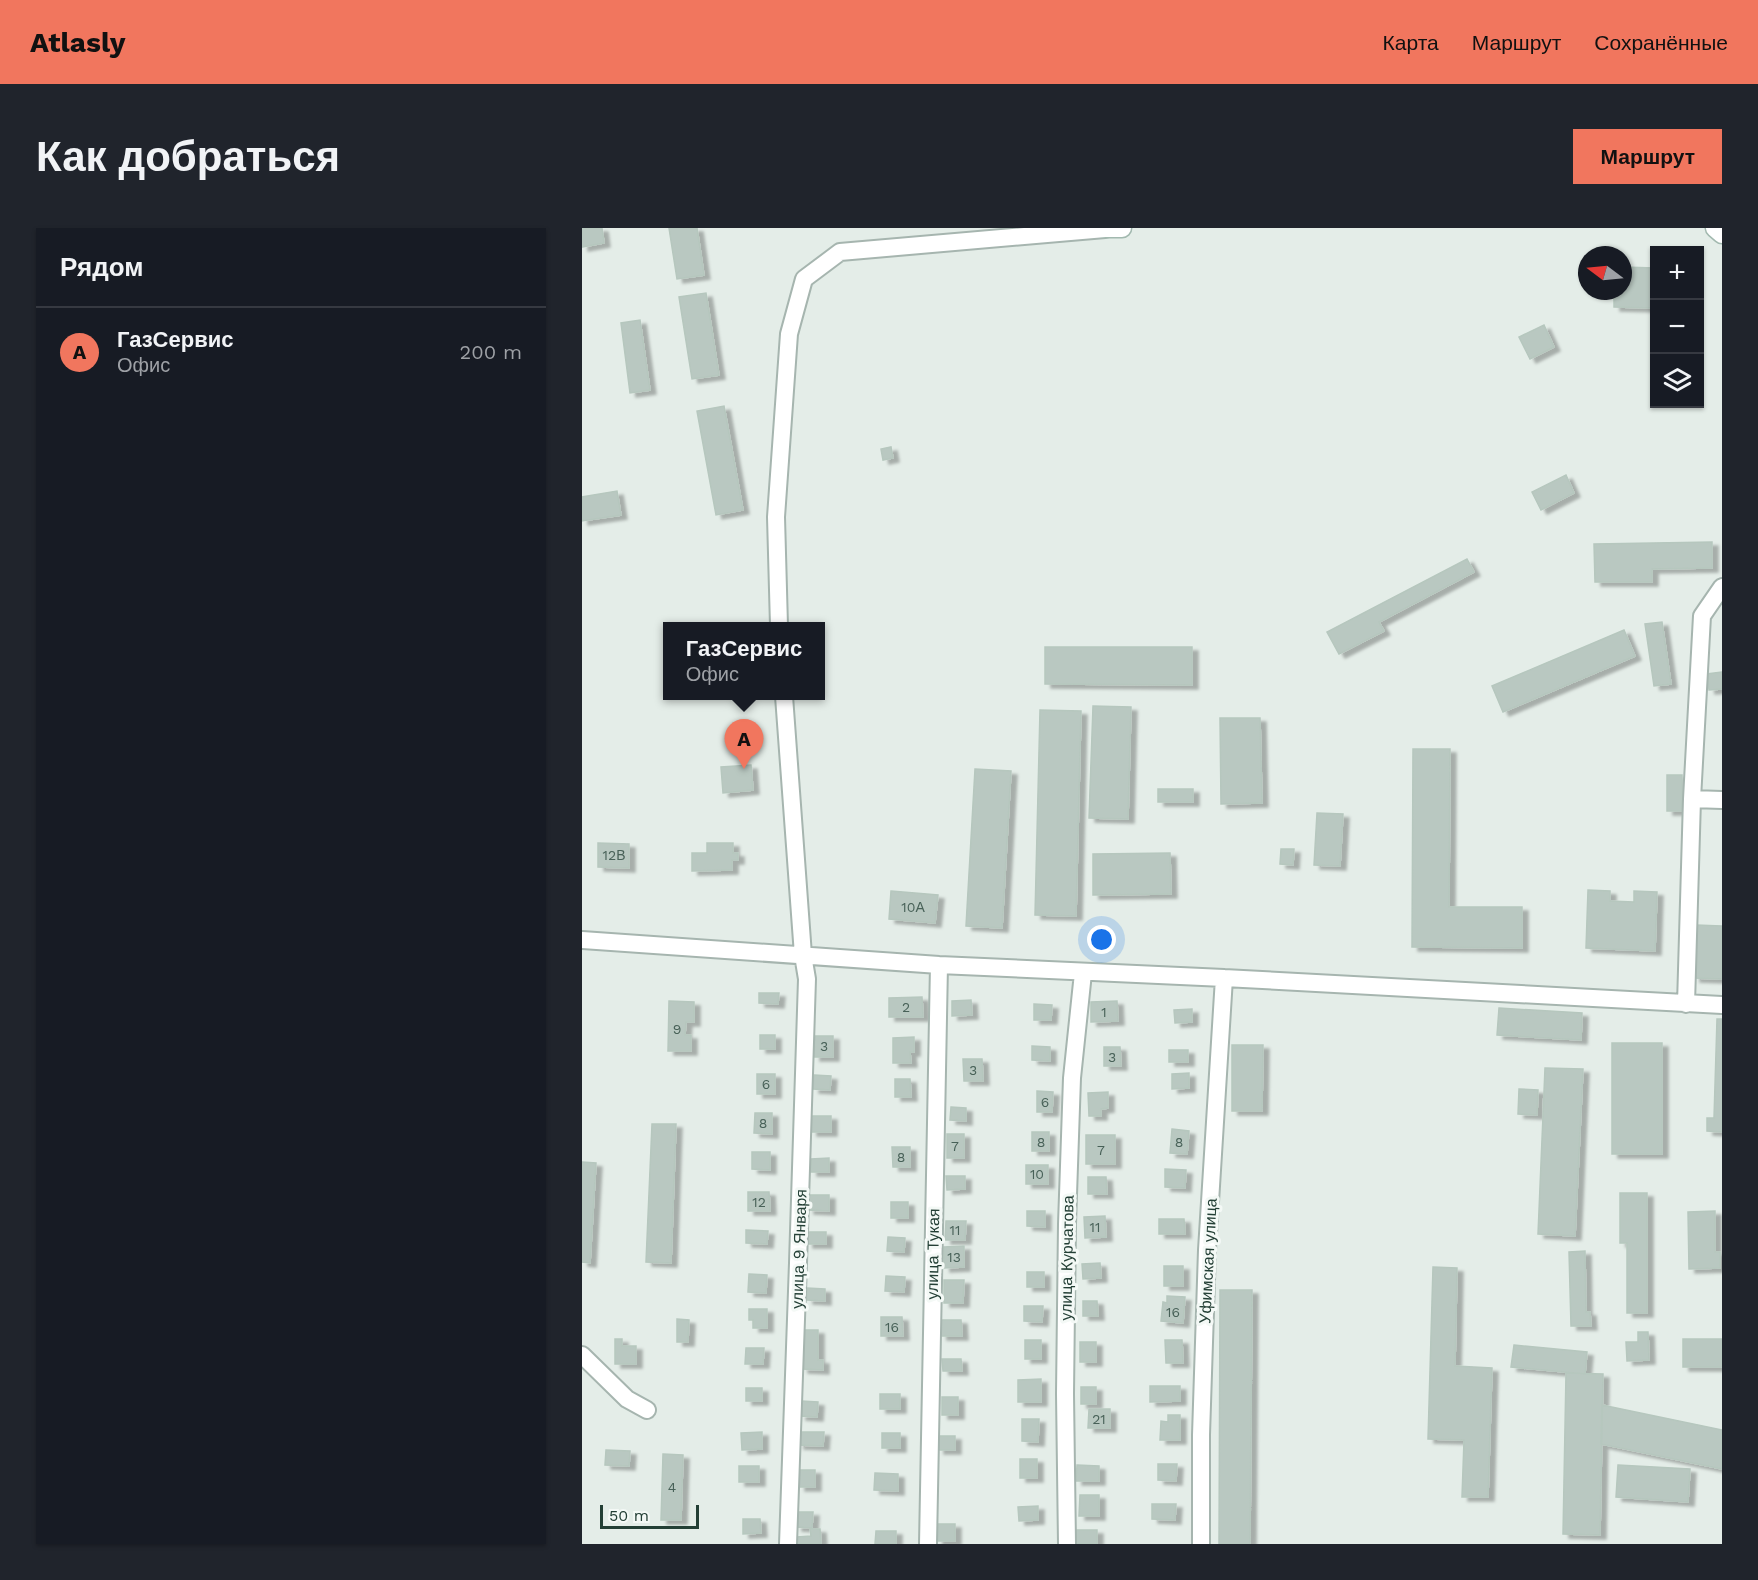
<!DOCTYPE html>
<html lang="ru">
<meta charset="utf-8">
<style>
:root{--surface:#171b24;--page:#20242c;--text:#f1f3f6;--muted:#9ea1a6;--line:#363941;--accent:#f1765e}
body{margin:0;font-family:"Work Sans",sans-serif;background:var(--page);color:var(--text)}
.controls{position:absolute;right:18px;top:18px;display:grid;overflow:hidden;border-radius:0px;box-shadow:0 2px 4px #0004}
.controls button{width:54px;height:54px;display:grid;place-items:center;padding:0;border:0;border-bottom:2px solid var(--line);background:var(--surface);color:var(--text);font:30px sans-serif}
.compass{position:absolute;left:996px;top:18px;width:54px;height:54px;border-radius:50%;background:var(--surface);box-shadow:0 2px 4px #0004;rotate:286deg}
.scale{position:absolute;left:18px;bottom:15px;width:99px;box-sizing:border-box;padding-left:6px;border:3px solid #233f35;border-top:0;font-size:16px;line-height:21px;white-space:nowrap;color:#233f35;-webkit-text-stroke:4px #f4f9f6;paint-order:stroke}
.you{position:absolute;left:520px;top:712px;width:21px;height:21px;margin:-15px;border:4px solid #fff;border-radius:50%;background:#1a73e8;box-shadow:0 0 0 9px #1a73e833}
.badge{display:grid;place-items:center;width:39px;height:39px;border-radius:50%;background:var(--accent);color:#111;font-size:20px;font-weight:700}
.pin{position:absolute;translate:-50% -50px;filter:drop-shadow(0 2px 3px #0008)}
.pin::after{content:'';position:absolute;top:32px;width:21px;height:18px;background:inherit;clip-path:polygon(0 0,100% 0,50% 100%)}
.popup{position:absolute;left:81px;top:394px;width:162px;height:78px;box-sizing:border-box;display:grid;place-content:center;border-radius:0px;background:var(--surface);filter:drop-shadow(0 2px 4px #0005);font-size:20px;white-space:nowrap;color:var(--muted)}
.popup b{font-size:22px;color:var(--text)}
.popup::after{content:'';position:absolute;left:50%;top:100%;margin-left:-12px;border:12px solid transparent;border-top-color:var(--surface)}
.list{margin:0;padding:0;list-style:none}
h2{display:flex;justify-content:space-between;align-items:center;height:78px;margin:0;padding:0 24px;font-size:26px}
h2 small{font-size:20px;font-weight:400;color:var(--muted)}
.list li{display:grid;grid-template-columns:39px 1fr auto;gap:18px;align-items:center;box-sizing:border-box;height:90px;padding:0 24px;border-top:2px solid var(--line)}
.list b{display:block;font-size:22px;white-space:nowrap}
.list p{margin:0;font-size:20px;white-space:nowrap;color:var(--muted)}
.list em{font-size:20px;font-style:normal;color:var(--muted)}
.icon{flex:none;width:33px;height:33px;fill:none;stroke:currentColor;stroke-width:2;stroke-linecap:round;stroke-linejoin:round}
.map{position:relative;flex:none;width:1140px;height:1316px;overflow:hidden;border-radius:0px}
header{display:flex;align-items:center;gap:36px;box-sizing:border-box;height:84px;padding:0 30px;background:var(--accent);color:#111}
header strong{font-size:28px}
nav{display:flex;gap:33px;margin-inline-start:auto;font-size:21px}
.intro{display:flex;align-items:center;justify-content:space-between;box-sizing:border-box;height:144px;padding:0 36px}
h1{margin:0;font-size:42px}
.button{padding:15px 27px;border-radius:0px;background:var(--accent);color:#111;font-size:21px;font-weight:700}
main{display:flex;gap:36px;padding:0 36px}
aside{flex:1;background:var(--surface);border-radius:0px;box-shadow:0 2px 4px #0004}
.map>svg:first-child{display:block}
</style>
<header>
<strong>Atlasly</strong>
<nav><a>Карта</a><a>Маршрут</a><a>Сохранённые</a></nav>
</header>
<div class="intro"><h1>Как добраться</h1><a class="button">Маршрут</a></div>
<main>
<aside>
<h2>Рядом<small></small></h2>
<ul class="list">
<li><span class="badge">A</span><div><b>ГазСервис</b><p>Офис</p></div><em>200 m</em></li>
</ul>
</aside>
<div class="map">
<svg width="1140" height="1316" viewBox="0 0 1140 1316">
<defs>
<filter id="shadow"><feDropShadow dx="6" dy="4" stdDeviation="1.5" flood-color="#0004"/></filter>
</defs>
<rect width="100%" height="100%" fill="#e4ede8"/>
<path fill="#b9c8c1" stroke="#b6c7be" stroke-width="1.5" filter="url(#shadow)" d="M0,0h20l2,15 -22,4z
M87,0h28l7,47 -27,4z
M1041,39l31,1v40l-40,-1v-16h9z
M124,65l13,82 -27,4 -13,-82z
M58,92l10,70 -20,3 -9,-70z
M962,97l10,22 -24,12 -11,-22z
M142,178l19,104 -27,5 -19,-104z
M309,219l2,11 -10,2 -2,-11z
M984,247l8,18 -33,17 -9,-18z
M35,263l4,24 -39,6v-24z
M1130,314v26l-60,1v13h-57l-1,-38z
M885,331l7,13 -95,50 5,9 -45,23 -12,-22z
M1080,394l9,62 -17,2 -9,-62z
M1042,402l11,26 -132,56 -11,-26z
M463,419h147v38l-147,-1z
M1140,444v17l-13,1 -2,-16z
M511,478l38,1 -3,112 -39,-1z
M458,482l41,1 -5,205 -41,-1z
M638,490h40l2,85 -41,1z
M831,521h37l-1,158h73v41l-110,-1z
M169,537l2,25 -30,3 -2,-26z
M393,541l36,2 -9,157 -36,-2z
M1085,547h15v36h-15z
M576,561h35v13h-35z
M735,585l26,1 -3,52 -26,-1z
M16,615l31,1v24l-31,-1z
M125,615h26v10h5v7h-6v10l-40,1v-18h15z
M699,621h13l-1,16 -13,-1z
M588,625l1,41 -78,1v-41z
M1006,662l22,1v10l24,1v-11l23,1 -2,59 -69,-3z
M309,663l47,4 -3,28 -46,-4z
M1114,697l26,1v53l-28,-1z
M177,765h20l-1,11 -19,-1z
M340,769l1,20h-34v-19z
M389,772l1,15 -20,1v-15z
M87,773l25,1v20h-8l-1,13h6v16h-23z
M535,773l1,20 -27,1v-20z
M452,776l18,1 -1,15h-17z
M917,780l83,5 -1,27 -84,-5z
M610,781v13l-17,1 -1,-13z
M1135,791h5v113l-15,-1v-13h7z
M178,807h15v14h-15z
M233,808h18v21h-19z
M332,809v15h-4l1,11h-18v-25z
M1030,815h50v111h-50z
M650,817h31l-1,66h-30z
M450,818l18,1v14l-18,-1z
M522,819h16l1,19h-17z
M587,822h19v12h-19z
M381,831h19l1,22h-19z
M963,840l38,1 -8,167 -37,-2z
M607,845v15l-17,1v-15z
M175,846h18v20h-18z
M232,847l17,1 -1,14 -17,-1z
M313,851h15l1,18h-16z
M937,861l19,1 -1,25 -19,-1z
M455,863l16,1 -1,20h-15z
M526,864v16l-7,1v7h-12l-1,-23z
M369,879l15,1v13l-16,-1z
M173,885h17v21l-18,-1z
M229,888h20v16h-20z
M70,896h24l-5,139 -25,-1z
M590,901l17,2 -2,23 -17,-1z
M450,904h17v19h-17z
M365,906h17v24h-17z
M504,907h29v29h-29z
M310,919h18v20h-17z
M170,924h18v18l-18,-1z
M247,930v14h-18v-13z
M0,934l14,1 -6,100 -8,-1z
M444,937h22v19h-22z
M583,941l21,1 -1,18 -20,-1z
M364,948h19v13l-18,1z
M506,949h18l1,17h-19z
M166,964h21l1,19h-22z
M1038,965h27v120h-20v-70h-7z
M226,967h21v16l-21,-1z
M309,974h17v16h-17z
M445,983h18v16l-18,-1z
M1133,983v41h5v16l-31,1 -1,-57z
M523,988l1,21 -21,1 -1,-21z
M577,991h25l1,15h-26z
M364,993h20l-1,19h-20z
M164,1002l22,1 -1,13 -21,-1z
M225,1004h19v12h-19z
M306,1009l17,1 -1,14 -17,-1z
M382,1018v21l-20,1v-21z
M1003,1023l1,61h4l1,14h-20l-2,-74z
M518,1035l1,15 -18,1 -1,-15z
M582,1038h19v20h-19z
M851,1039l24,1 -2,98 37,2 -4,129h-26l2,-57 -36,-1z
M445,1044h17v15h-17z
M167,1046l18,1 -1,18 -18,-1z
M304,1048l19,1 -1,15 -19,-1z
M362,1052h20l-1,23h-19z
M225,1060l18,1v12l-18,-1z
M638,1062h32l-2,254h-31z
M585,1068l18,1 -2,26 -22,-2 2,-19 4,1z
M501,1073h14l1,15h-15z
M442,1078h19l-1,16 -18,-1z
M167,1081h18v19h-14v-8h-4z
M299,1089h21l1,19h-22z
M95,1091l12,1 -1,22h-11z
M358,1092h21l1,16h-21z
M220,1102h16v30h5v10l-21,-1z
M1056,1104h10l1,28 -22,1 -1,-19h12z
M33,1111h7v7h14v18h-21z
M1101,1111h39v28h-39z
M443,1112h16v19h-16z
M583,1112h17l1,23h-17z
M498,1114h16v20h-16z
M932,1117l73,7 -2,22 -74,-7z
M164,1120h18l-1,16h-18z
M360,1131h19l1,12h-19z
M984,1145l37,1 -3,161 -37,-1z
M459,1151v23h-23v-22z
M568,1158h30v15l-30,1z
M499,1159h15v17h-15z
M164,1160h16v13h-16z
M298,1166h20v15h-20z
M360,1169h16v18h-16z
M219,1173l17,1 -1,15 -17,-1z
M1020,1177l120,25v39l-121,-25z
M507,1181h21v19h-22z
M586,1187h12v25h-20l1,-19 7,1z
M440,1191h17l-1,23 -16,-1z
M180,1204v17l-20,1 -1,-17z
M217,1204h25l-1,14 -25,-1z
M300,1205h18v15h-18z
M356,1208h17v14h-17z
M24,1222l24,1 -1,15 -24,-1z
M81,1226l20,1 -2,65h-20z
M438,1231h17v19h-17z
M576,1236h19l-1,17 -18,-1z
M495,1237l22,1v15h-23z
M1036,1237l72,4 -2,33 -72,-5z
M157,1238h20v16h-20z
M217,1242h16v17h-16z
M293,1245l23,1v17l-24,-1z
M498,1267h19v21h-20z
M570,1276h24l-1,16 -23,-1z
M456,1278v14l-19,1 -1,-14z
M214,1284h17l-1,16 -16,-1z
M161,1291h17l1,14 -18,1z
M355,1296h18v17h-18z
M228,1301h10l1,15h-24v-7l14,-1z
M494,1302h21v14h-21z
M294,1303h20v13h-21z"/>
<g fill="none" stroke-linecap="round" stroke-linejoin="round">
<defs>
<path id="street" d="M197,398l-3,-109 13,-183 15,-55 36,-27 265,-23
M202,468l19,259 4,24 -9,284 -10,281
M1110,571l10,-183 20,-29
M0,712l357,25 285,13 498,27
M1104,776l6,-205 30,1
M0,1127l45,44 20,11
M346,1316l11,-579
M485,1316l-2,-150 2,-170 5,-146 11,-105
M619,1316v-109l6,-185 17,-272"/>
<path id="secondary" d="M523,0h17
M1133,0l7,6"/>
</defs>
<use href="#street" stroke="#a6b5af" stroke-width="20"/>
<use href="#secondary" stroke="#a2b9af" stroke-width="21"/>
<use href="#street" stroke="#fff" stroke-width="16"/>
<use href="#secondary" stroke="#fff" stroke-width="18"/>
</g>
<g text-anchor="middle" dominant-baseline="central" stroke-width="6" stroke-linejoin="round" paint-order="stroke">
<g font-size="14" fill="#486158">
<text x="32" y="627">12В</text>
<text x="331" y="679">10А</text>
<text x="324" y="779">2</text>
<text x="522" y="784">1</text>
<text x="95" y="801">9</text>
<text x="242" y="818">3</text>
<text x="530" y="829">3</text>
<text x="391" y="842">3</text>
<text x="184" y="856">6</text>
<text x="463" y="874">6</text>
<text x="181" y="895">8</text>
<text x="459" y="914">8</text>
<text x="597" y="914">8</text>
<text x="373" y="918">7</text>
<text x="519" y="922">7</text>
<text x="319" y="929">8</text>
<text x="455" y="946">10</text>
<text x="177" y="974">12</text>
<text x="513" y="999">11</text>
<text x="373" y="1002">11</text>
<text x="372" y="1029">13</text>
<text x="591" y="1084">16</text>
<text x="310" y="1099">16</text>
<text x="517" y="1191">21</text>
<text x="90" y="1259">4</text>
</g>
<g font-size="16" fill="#233f35" stroke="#f4f9f6">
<text transform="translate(217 1021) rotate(-88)">улица 9 Января</text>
<text transform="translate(351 1026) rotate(-89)">улица Тукая</text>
<text transform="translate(485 1030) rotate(-89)">улица Курчатова</text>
<text transform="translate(626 1033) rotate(-87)">Уфимская улица</text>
</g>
</g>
</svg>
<div class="controls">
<button>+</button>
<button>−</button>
<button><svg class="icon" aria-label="layers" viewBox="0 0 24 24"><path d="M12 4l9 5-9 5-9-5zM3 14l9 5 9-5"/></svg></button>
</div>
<svg class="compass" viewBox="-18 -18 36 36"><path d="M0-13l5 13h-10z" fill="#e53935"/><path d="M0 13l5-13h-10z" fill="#9ea1a6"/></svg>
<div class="scale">50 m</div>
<div class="you"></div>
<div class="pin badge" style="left:162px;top:541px">A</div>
<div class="popup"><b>ГазСервис</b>Офис</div>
</div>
</main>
